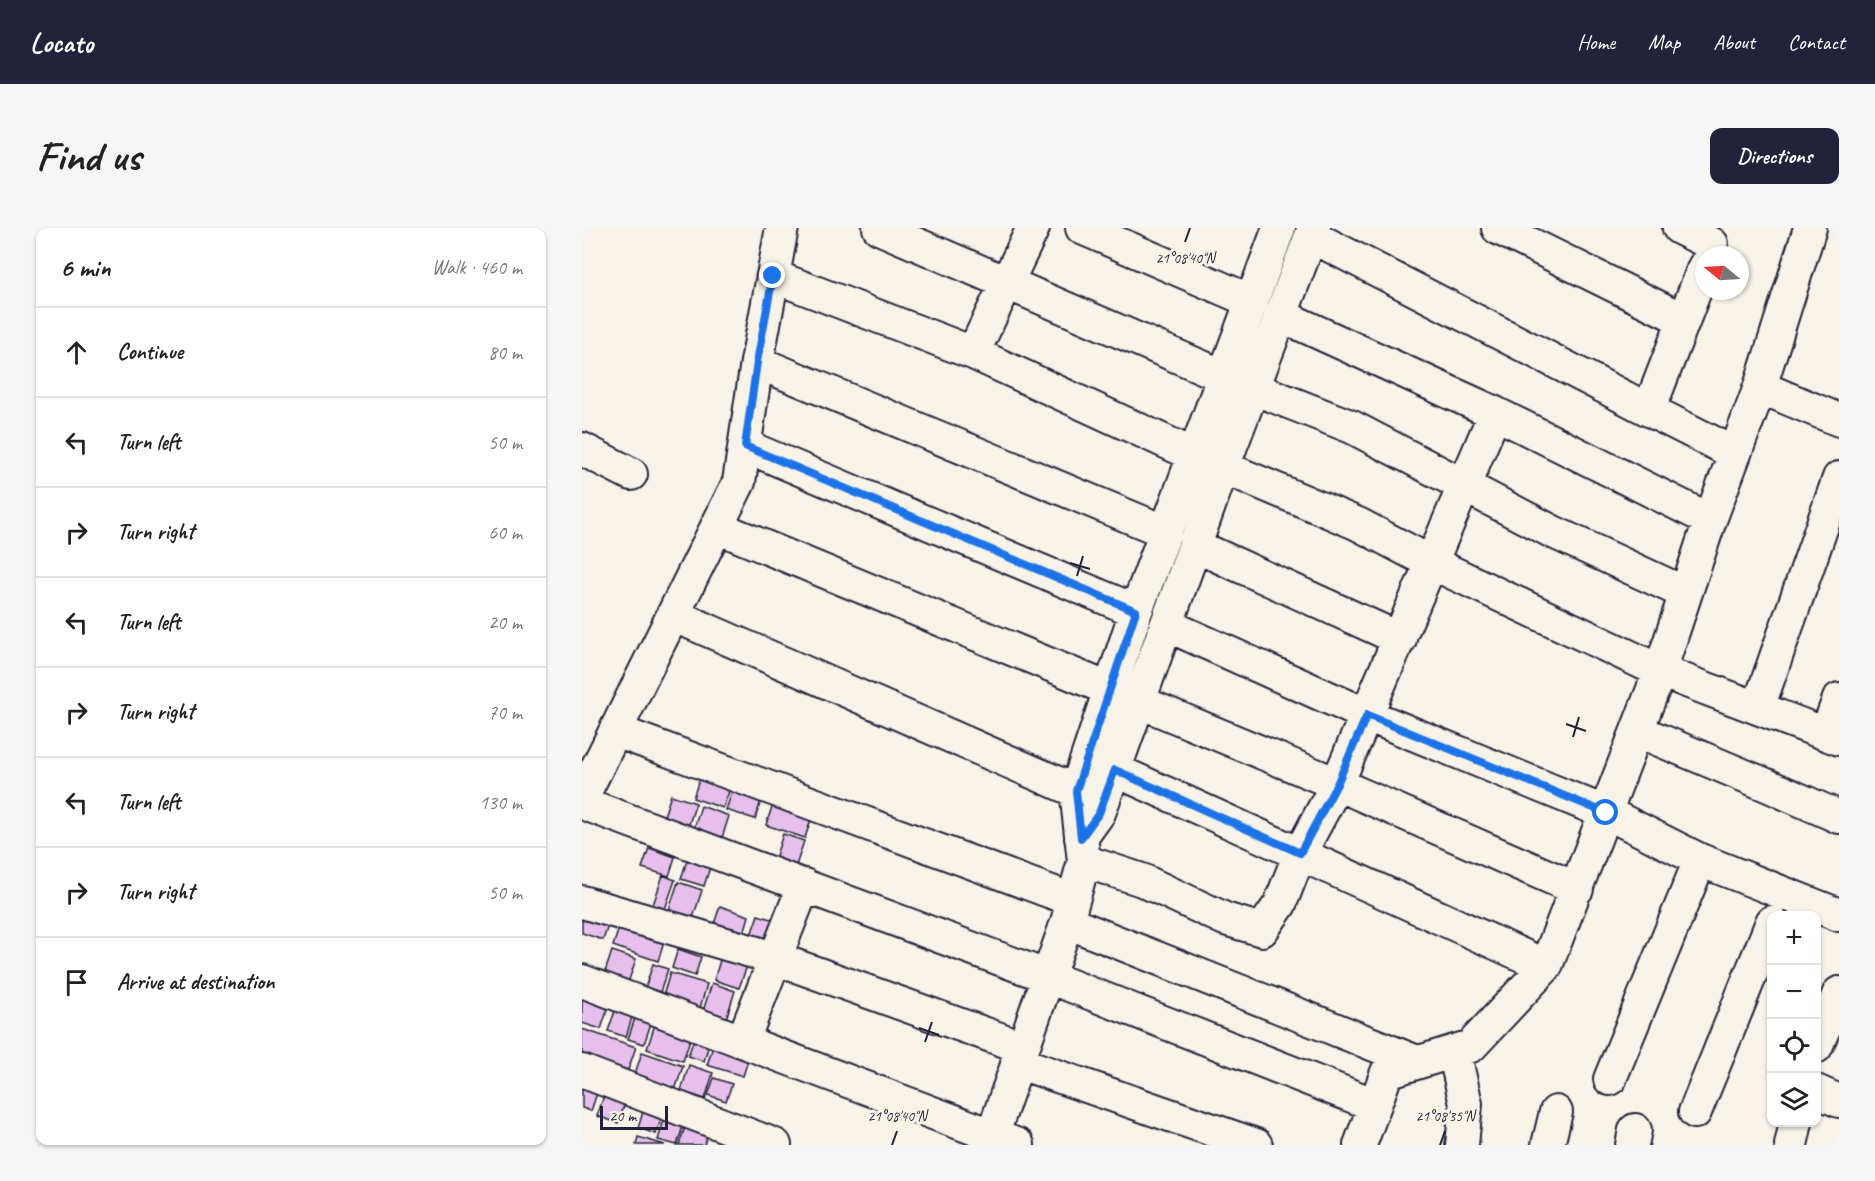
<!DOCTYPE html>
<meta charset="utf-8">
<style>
:root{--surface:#fff;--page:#f6f6f6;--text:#222;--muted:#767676;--line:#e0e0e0;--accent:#22223b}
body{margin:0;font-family:Caveat,sans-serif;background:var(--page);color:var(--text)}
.controls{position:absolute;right:18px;bottom:18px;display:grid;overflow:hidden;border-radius:12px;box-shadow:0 2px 4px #0004}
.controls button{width:54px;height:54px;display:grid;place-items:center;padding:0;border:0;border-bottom:2px solid var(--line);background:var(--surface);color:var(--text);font:30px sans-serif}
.compass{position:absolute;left:1113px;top:18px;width:54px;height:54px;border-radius:50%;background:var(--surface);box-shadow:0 2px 4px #0004;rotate:288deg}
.scale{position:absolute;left:18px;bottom:15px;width:68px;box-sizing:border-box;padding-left:6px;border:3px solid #22223b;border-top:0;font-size:16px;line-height:21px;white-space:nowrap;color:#22223b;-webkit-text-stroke:4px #f7f3e8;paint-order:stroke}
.stop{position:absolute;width:18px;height:18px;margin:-14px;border:4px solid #1a73e8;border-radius:50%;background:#fff}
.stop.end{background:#1a73e8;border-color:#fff;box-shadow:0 2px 6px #0008}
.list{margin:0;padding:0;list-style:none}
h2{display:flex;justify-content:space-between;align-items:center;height:78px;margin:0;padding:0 24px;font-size:26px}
h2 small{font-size:20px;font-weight:400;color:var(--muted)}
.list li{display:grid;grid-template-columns:39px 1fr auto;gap:18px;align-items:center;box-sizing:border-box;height:90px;padding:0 24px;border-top:2px solid var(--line)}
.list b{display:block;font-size:22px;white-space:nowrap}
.list em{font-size:20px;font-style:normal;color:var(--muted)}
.icon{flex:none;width:33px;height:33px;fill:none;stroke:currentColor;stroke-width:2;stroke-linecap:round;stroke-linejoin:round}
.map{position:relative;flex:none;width:1257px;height:917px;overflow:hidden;border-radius:12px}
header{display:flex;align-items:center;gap:36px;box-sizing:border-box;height:84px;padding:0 30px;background:var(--accent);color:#fff}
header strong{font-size:28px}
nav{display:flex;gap:33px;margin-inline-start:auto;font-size:21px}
.intro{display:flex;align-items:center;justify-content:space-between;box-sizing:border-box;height:144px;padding:0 36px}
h1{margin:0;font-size:42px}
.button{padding:15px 27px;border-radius:12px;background:var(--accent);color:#fff;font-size:21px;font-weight:700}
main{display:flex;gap:36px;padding:0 36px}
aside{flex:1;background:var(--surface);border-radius:12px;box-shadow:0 2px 4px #0004}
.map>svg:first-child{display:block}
</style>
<header>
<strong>Locato</strong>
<nav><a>Home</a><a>Map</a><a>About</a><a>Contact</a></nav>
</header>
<div class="intro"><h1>Find us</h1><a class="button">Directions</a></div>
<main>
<aside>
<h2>6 min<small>Walk · 460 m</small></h2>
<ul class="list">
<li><svg class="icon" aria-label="ahead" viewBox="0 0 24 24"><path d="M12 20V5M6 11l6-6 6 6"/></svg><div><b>Continue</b></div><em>80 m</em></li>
<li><svg class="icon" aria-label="left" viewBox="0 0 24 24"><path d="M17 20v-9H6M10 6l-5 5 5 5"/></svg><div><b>Turn left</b></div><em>50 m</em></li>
<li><svg class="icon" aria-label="right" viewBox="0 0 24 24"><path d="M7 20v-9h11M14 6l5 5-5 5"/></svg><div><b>Turn right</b></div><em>60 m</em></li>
<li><svg class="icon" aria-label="left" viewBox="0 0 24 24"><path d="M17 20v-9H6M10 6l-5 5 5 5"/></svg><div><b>Turn left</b></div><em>20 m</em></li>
<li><svg class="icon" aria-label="right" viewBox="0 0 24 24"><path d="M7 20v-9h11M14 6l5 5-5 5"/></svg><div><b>Turn right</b></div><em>70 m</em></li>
<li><svg class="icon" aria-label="left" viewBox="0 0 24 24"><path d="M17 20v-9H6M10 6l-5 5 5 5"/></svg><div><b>Turn left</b></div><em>130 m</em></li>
<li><svg class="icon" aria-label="right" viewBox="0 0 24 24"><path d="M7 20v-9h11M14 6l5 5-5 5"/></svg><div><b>Turn right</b></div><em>50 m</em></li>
<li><svg class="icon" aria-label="arrive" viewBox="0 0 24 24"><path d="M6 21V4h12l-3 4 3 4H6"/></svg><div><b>Arrive at destination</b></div></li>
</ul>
</aside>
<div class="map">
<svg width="1257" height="917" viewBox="0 0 1257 917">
<rect width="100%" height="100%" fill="#f7f3e8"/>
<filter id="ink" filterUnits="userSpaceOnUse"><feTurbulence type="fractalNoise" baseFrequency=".0167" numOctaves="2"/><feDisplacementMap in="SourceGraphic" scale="12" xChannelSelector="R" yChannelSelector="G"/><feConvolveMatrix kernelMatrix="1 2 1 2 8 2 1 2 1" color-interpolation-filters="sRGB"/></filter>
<g filter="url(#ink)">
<path fill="#e6c0ea" stroke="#22223b" stroke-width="1.5" d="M119,546l31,9 -9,25 -30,-10z
M152,558l29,9 -8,24 -29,-9z
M89,567l25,8 -9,27 -25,-8z
M193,570l39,12 -9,28 -39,-13z
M119,578l28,10 -8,25 -28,-9z
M201,606l21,7 -9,28 -21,-7z
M67,620l26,9 -6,19 -27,-8z
M109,620l23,7 -10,31 -23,-7z
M81,647l12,5 -10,29 -12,-4z
M96,654l24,8 -9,28 -24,-8z
M138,678l29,10 -7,24 -30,-10z
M3,681l26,8 -8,23 -21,-7v-14z
M176,687l19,6 -8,24 -19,-7z
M39,694l45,14 -8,25 -45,-15z
M96,721l23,8 -6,19 -23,-8z
M30,723l24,8 -9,27 -24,-8z
M139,729l26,9 -8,22 -25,-8z
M71,736l15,5 -8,23 -15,-4z
M88,745l37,11 -7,24 -37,-12z
M130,755l23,8 -9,28 -23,-8z
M0,761l29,10 -10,30 -19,-6z
M34,780l17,6 -7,23 -18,-6z
M76,787l36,12 -11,34 -36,-12z
M53,790l16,5 -7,21 -16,-5z
M0,801l54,18 -8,23 -46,-15z
M113,808l15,5 -6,20 -16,-5z
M133,812l36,11 -8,25 -36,-11z
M60,824l41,14 -8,24 -41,-13z
M107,837l24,8 -8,26 -24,-8z
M132,850l18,6 -6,17 -18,-6z
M0,854l17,5 -8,24 -9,-3z
M24,862l21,7 -9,26 -21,-7z
M64,874l19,6 -9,26 -18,-6z
M85,882l19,7 -9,28 -19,-5z
M106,890l23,7 -7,20h-25z
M56,909l27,8h-29z"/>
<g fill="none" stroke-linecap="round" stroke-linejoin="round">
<defs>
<path id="minor" d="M297,0l344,148
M500,0l169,73
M916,0l186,92
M1097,0l33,16
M729,8l338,174
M1122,39l-55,143 85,43
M191,48l200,77 221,102
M698,87l215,98 215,107
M391,125l60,-125
M175,134l409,170
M1178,159l79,33
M671,160l99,39 199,104 134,62
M163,218l391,165
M0,221l49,25
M641,239l135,57 74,39 228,108 179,68
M135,299l394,163
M614,318l204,93
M91,387l403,176
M585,397l200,90 242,99 91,46 139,55
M558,474l197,82 240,105
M1176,480l81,-230
M34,503l457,169
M1056,503l131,55 70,31
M1244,506l13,-35
M533,542l431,196
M0,570l157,-316 18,-120 25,-134
M0,575l464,173 329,129
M499,610l18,-25 124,-346 91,-239
M502,633l58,19 83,39 37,11 18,-26 20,-51 37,-69 158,-371
M0,674l192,56 248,89
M485,694l350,140
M0,753l436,164
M161,812l61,-155
M1234,819l23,-54
M872,823l12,53 -4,41
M435,834l239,83
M0,843l193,74
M1028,851l90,-219
M1234,863l23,10
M1113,884l77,-190
M407,917l78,-223 17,-61 -8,-70 60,-180 143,-383
M778,917l27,-73 84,-26 75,-80 114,-295 50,-151 50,-133 50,-159
M966,917l8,-33
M1050,917l3,-15
M1209,917l5,-23"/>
</defs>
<use href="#minor" stroke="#22223b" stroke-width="36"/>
<use href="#minor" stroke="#f7f3e8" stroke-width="32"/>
</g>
</g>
<g fill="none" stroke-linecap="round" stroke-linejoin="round" filter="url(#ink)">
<path stroke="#1a73e8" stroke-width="8" d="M191,48l-16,86 -12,84 391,165 -60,180 5,47 18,-25 16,-43 185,83 37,-69 30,-69 239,98"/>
</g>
<path fill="none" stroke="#22223b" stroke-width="2" d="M603,14l5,-14M488,335l20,6M495,348l6,-20M984,496l20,7M991,509l6,-20M337,800l20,7M343,814l7,-20M310,917l5,-14M858,917l5,-14"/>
<g font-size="15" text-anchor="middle" fill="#22223b" stroke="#f7f3e8" stroke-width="6" stroke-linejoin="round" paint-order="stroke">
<text x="603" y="35">21°08'40"N</text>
<text x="315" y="893">21°08'40"N</text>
<text x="863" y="893">21°08'35"N</text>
</g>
</svg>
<div class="controls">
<button>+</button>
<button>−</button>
<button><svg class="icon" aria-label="locate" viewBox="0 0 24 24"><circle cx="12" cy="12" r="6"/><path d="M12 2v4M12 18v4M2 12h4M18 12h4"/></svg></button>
<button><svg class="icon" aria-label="layers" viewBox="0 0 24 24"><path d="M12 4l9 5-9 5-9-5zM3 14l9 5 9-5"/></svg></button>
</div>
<svg class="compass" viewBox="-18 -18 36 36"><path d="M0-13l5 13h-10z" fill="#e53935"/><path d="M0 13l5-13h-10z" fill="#767676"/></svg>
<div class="scale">20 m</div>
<div class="stop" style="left:1024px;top:585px"></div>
<div class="stop end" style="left:191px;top:48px"></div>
</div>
</main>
